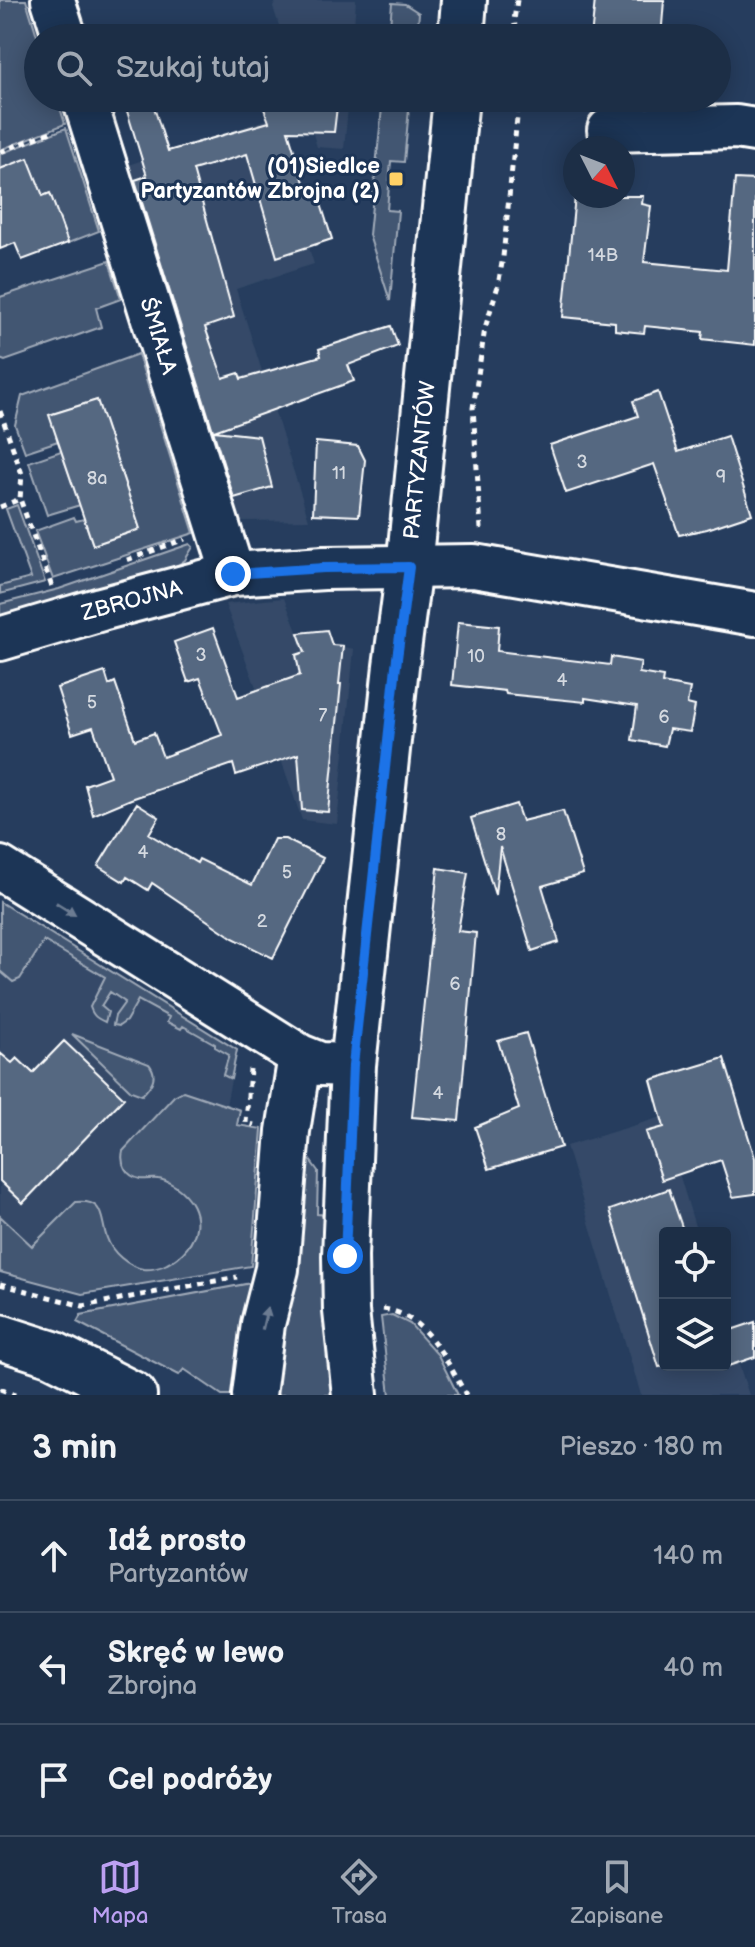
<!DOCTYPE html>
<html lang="pl">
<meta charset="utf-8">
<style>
:root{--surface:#1c2e46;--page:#293a51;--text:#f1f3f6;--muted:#a0a8b3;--line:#3a4a5f;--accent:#bca0f2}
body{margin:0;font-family:"Balsamiq Sans",sans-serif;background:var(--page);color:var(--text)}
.controls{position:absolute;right:24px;bottom:24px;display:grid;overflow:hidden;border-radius:8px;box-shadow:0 4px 20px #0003}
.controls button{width:72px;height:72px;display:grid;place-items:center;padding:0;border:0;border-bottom:2px solid var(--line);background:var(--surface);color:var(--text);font:40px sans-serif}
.compass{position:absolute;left:563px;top:136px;width:72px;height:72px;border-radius:50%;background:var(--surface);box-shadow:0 4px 20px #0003;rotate:132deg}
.stop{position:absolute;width:24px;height:24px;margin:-18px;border:6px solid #1a73e8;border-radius:50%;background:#fff}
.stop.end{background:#1a73e8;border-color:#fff;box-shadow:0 2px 8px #0008}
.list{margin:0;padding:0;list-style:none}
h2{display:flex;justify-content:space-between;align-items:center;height:104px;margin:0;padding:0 32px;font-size:34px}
h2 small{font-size:26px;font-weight:400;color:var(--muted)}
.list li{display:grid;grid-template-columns:52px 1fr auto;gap:24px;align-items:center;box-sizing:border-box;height:112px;padding:0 32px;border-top:2px solid var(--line)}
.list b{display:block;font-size:30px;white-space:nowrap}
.list p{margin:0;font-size:26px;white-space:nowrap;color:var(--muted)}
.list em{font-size:26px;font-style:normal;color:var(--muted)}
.icon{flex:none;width:44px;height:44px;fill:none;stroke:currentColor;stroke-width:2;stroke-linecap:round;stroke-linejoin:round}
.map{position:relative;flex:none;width:755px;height:1395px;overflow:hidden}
.search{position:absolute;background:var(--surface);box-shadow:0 4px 20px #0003;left:24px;right:24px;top:24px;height:88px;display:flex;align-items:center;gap:20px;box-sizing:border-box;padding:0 28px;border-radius:44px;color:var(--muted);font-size:30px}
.sheet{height:440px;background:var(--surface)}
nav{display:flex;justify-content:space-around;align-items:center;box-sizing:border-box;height:112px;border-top:2px solid var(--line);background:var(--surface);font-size:22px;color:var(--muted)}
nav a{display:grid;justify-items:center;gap:4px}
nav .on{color:var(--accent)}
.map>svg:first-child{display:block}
</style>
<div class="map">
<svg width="755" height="1395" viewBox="0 0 755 1395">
<rect width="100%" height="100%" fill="#263d5e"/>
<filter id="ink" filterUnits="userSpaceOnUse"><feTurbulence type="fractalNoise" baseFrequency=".0125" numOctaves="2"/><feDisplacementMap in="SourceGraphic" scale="16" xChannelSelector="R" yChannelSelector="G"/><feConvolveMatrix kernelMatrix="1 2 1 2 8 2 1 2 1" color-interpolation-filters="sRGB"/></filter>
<g filter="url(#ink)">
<path fill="#344a68" d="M277,0h79l-3,38h-70l-10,-31z
M302,98h47l-5,51 -27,-2z
M268,119l46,145 -78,25 73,231 -68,1 -14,-37 -8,-30h-3l-49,-164 -4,-19 -28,-91 -7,-15z
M284,598l18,46 26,-9 2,9 24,5 -17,175 -35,-4 -45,-130 -32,-86z
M0,902l237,148 -14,70 21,146 -162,28 -82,-22z
M662,1117l35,116h-32v132h60v-43l24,73h-108l-75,-249z"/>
<path fill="#425672" stroke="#a0aab8" stroke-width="2" d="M0,0h26l12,39v59h19l8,26 -65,26z
M392,3l13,1 14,9 -2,25h-28z
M383,98h27l-6,64 -13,-1 -4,49 11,1 -8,90 -21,-66z
M66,128l33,103 -31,12 -18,-50 -7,3 -15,-37 -28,10v-15z
M109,261l12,38 -25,9 5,19 -96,34 -5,-2v-62z
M138,354l56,179 -141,46 -18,-48 39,-14 2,4 8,-2 9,26 47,-16 -43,-129 -47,15 8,26 -33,11 -10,-27 7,-29z
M61,451l19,54 -33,10 -18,-53z
M17,505l28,77 -45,12v-8l31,-8 -25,-69z
M190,544l3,3 -8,13 -11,8 -174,52v-16l59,-15z
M0,902l237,148 -6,29 -8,-4 6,-20 -14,-8v-3l-32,-18 -2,3 -14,-7 2,-5 -31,-17 -12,21 -7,5 -6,-1 2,-9 10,-14 -15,-10 -9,14 7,6 -3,10c-9,-4 -12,-6 -15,-15l15,-30 -61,-36 -24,38 -7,3 -13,-11z
M72,1034l77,30c10,12 2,22 -7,31l-11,-4z
M183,1091l57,19 -3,15 25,4 -11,137 -169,28 -82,-22v-56l32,30 44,-44c30,-3 24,18 31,36 5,15 21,28 36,31 7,1 17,-1 24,-5 34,-17 41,-55 8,-78 -5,-3 -12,-7 -17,-7 -6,-1 -12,1 -18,0 -14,-3 -20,-15 -17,-28l51,-55z
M307,1156l11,15 -1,43 12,1 5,180h-69z
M267,1280l-22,115h-23l-38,-26 -5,6 -102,-53 4,-7z
M392,1315l18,9 28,31 20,40h-68l-9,-78z"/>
<path fill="#556781" stroke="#fff" stroke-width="2" d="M595,0h69l-3,38h-70z
M123,98h28l17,53 101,-29 -9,-24h78l-4,34 -46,-1 19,61 9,-4 16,51 -55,18 -30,-103 -54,16 41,147 -29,10 18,51 16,-5 2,6 80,-23 -2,-7 72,-23 7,20 -50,19 6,16 -140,50 45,5 13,51 -38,11 -99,-318 12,-4z
M28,158l15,38 7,-3 18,50 -46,17 -7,-17 -15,6v-80z
M735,179l20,1v165l-53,-6 1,-7 -58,-6 -1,7 -29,-3v-8l-52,-5 12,-121h68l-1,8 9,2 -7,56 83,8z
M658,392l20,60 49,-16 25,78 -45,15 -28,6 -25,-71 -88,29 -16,-48 88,-29 -5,-15z
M97,400l43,129 -47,16 -44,-130z
M316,442l42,4 7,14 -6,56 -46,-2z
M458,622l41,4 -2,25 113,14 1,-8 30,5 -2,11 24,4 -1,6 28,5 -3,16 8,2 -5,26 -21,-3 -4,17 -33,-6 5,-34 -52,-8v4l-79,-8 -1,-3 -53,-6z
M213,628l25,69 62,-22 -4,-20 9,-3 -7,-19 29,-3 5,15 11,1 -4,38h2l-13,128 -26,-2 -4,-56 -62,21 -3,-11 -102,35 -38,16 -8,-30 25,-9 -17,-49 -21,7 -15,-46 48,-16 4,13 6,-3 20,58 19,-7 9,24 59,-22 -22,-57 -12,4 -14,-40z
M137,803l22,14 -10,17 48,29 2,-4 53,26 22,-46h11l38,19 -50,100 -40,-20 -81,-55 -4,7 -21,-13 -3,5 -26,-16z
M516,804l6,17 41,-10 20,63 -41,12 17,56 -27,9 -32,-104 -5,48 -24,-77z
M438,868l30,5 -10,58 18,2 -17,188 -47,-4z
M526,1033l35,114 -72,22 -14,-42 44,-18 -21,-68z
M64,1041l60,57 -101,105 -23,-22v-128l12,10 5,-5 16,15z
M724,1058l31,100v36l-22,3 -12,-37 -59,20 -16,-48 18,-5 -13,-47z
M669,1189l15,44h-19v133l-6,1 -49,-157z
M755,1322v35l-30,10v-35z"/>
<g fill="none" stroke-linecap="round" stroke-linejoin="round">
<defs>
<path id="minor" d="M53,0l12,38
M84,98l149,476
M609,130l127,-3 19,3
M0,639l101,-30 132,-35 91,-6 150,-2 281,48
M0,868l300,188 20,8 33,1
M254,1395l9,-71 14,-55 11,-138 12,-75"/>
<path id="major" d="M461,38l3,-38
M0,1337l53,17 81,41
M355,1395l-9,-84 -1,-55 8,-191 43,-399 13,-99 47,-469"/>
</defs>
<use href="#minor" stroke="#fff" stroke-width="48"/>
<use href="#major" stroke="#fff" stroke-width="50"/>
<path stroke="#fff" stroke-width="5" stroke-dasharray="6 6" stroke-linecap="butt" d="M517,0l-3,20 3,18
M0,152l56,-22
M0,411l22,63 -2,25
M0,507l20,-8 32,88
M481,529l-8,-121 12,-80 13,-42 5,-29 16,-159
M127,560l58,-21
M250,1069l-4,54 8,2
M0,1284l83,22 154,-29
M383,1309c42,5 64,52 83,86
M0,1389l15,6"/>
<use href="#minor" stroke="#1d3557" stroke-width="42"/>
<use href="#major" stroke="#1d3557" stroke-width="44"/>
</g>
<defs><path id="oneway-solid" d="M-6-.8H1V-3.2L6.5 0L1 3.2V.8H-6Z" transform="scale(2)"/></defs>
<g fill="#6c7c92">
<use href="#oneway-solid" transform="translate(66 909) rotate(32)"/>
<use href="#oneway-solid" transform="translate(265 1318) rotate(-77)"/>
</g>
</g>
<g fill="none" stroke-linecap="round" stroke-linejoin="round" filter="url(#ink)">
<path stroke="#1a73e8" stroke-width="10" d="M233,574l91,-6 85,-1 -13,99 -43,399 -8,191"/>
</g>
<rect fill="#ffd166" stroke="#1d3557" stroke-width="3" x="388" y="171" width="16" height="16" rx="4"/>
<g text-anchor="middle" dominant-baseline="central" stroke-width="6" stroke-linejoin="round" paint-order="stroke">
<g font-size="18" fill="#d4d9e0">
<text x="603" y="255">14B</text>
<text x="582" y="462">3</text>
<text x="339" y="473">11</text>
<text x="721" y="477">9</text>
<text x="97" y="478">8a</text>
<text x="201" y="655">3</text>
<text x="476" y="656">10</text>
<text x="562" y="680">4</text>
<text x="92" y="702">5</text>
<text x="323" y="715">7</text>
<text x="664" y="717">6</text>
<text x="501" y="834">8</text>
<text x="143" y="852">4</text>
<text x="287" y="872">5</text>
<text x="262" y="921">2</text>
<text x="455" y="984">6</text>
<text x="438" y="1093">4</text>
</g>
<g font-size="22" font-weight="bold" fill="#fff" stroke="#1d3557" text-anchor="end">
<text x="380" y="166">(01)Siedlce<tspan x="380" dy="25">Partyzantów Zbrojna (2)</tspan></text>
</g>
<g font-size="22" fill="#fff" stroke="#1d3557">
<text transform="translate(158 336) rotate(73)">ŚMIAŁA</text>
<text transform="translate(420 460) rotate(-84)">PARTYZANTÓW</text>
<text transform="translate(132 601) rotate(-15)">ZBROJNA</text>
</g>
</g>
</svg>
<div class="controls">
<button><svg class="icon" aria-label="locate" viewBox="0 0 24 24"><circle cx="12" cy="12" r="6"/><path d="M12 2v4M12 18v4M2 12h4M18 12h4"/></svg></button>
<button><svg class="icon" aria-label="layers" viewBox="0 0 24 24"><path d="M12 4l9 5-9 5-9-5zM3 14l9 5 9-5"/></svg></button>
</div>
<svg class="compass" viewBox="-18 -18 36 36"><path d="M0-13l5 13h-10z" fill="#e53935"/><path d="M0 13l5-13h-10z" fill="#a0a8b3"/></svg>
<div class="stop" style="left:345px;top:1256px"></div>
<div class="stop end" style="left:233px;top:574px"></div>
<div class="search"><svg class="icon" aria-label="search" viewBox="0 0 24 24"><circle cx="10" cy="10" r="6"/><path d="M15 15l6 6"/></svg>Szukaj tutaj</div>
</div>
<section class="sheet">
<h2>3 min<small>Pieszo · 180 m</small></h2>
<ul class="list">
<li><svg class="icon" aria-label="ahead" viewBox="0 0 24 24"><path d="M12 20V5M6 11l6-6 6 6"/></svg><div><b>Idź prosto</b><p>Partyzantów</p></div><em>140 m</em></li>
<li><svg class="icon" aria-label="left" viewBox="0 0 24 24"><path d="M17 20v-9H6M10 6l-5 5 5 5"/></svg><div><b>Skręć w lewo</b><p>Zbrojna</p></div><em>40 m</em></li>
<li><svg class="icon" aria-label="arrive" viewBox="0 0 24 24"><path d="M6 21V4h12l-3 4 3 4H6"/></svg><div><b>Cel podróży</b></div></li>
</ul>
</section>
<nav>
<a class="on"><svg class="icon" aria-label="map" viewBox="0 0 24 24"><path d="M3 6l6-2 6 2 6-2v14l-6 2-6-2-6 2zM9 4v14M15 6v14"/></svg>Mapa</a>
<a><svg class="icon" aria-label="directions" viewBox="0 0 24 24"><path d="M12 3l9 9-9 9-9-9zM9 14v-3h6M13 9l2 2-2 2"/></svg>Trasa</a>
<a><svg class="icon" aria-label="saved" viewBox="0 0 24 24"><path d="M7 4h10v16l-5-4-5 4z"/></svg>Zapisane</a>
</nav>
